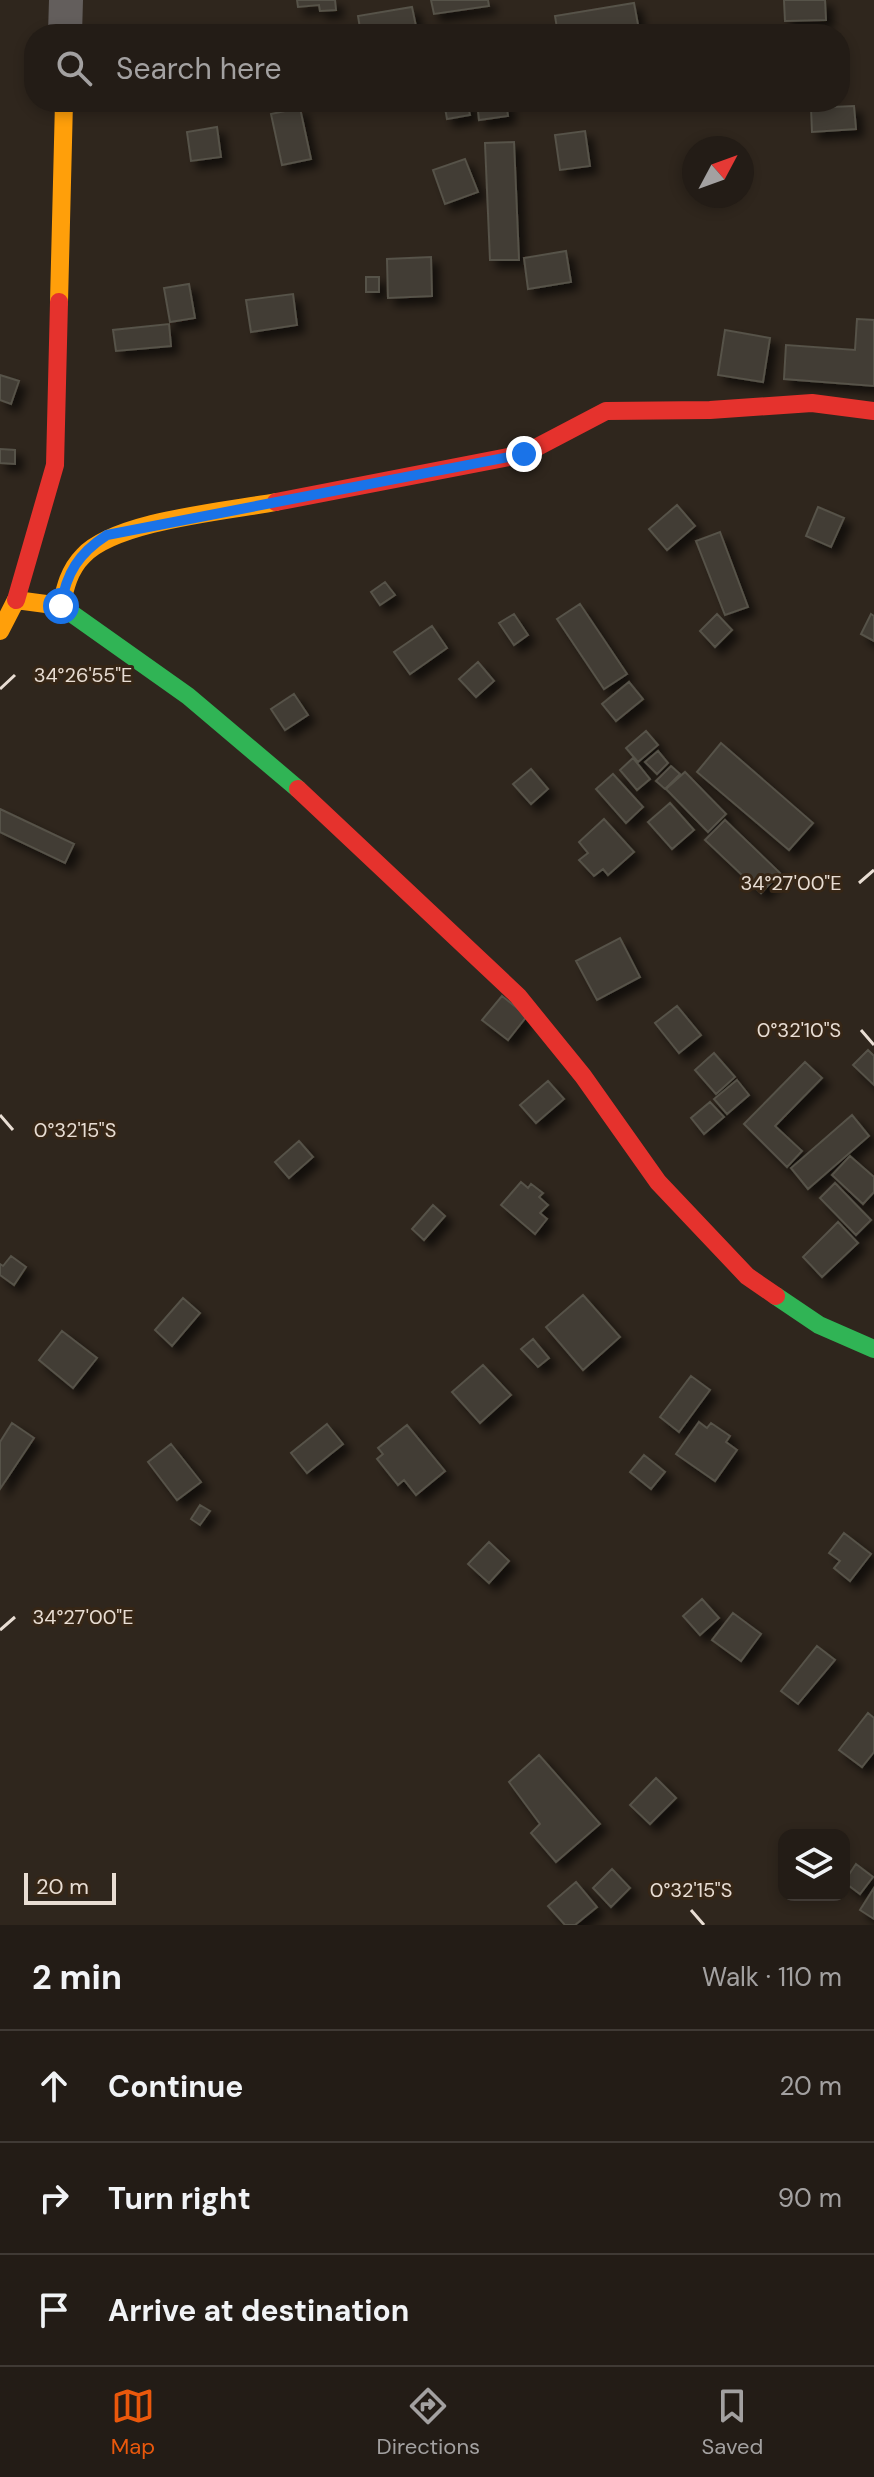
<!DOCTYPE html>
<meta charset="utf-8">
<style>
:root{--surface:#231c16;--page:#2f2923;--text:#f1f3f6;--muted:#a3a1a1;--line:#403a35;--accent:#ea580c}
body{margin:0;font-family:"DM Sans",sans-serif;background:var(--page);color:var(--text)}
.controls{position:absolute;right:24px;bottom:24px;display:grid;overflow:hidden;border-radius:16px;box-shadow:0 4px 12px #0003}
.controls button{width:72px;height:72px;display:grid;place-items:center;padding:0;border:0;border-bottom:2px solid var(--line);background:var(--surface);color:var(--text);font:40px sans-serif}
.compass{position:absolute;left:682px;top:136px;width:72px;height:72px;border-radius:50%;background:var(--surface);box-shadow:0 4px 12px #0003;rotate:49deg}
.scale{position:absolute;left:24px;bottom:20px;width:92px;box-sizing:border-box;padding-left:8px;border:4px solid #e8ddd3;border-top:0;font-size:22px;line-height:28px;white-space:nowrap;color:#e8ddd3;-webkit-text-stroke:6px #362616;paint-order:stroke}
.stop{position:absolute;width:24px;height:24px;margin:-18px;border:6px solid #1a73e8;border-radius:50%;background:#fff}
.stop.end{background:#1a73e8;border-color:#fff;box-shadow:0 2px 8px #0008}
.list{margin:0;padding:0;list-style:none}
h2{display:flex;justify-content:space-between;align-items:center;height:104px;margin:0;padding:0 32px;font-size:34px}
h2 small{font-size:26px;font-weight:400;color:var(--muted)}
.list li{display:grid;grid-template-columns:52px 1fr auto;gap:24px;align-items:center;box-sizing:border-box;height:112px;padding:0 32px;border-top:2px solid var(--line)}
.list b{display:block;font-size:30px;white-space:nowrap}
.list em{font-size:26px;font-style:normal;color:var(--muted)}
.icon{flex:none;width:44px;height:44px;fill:none;stroke:currentColor;stroke-width:2;stroke-linecap:round;stroke-linejoin:round}
.map{position:relative;flex:none;width:874px;height:1925px;overflow:hidden}
.search{position:absolute;background:var(--surface);box-shadow:0 4px 12px #0003;left:24px;right:24px;top:24px;height:88px;display:flex;align-items:center;gap:20px;box-sizing:border-box;padding:0 28px;border-radius:32px;color:var(--muted);font-size:30px}
.sheet{height:440px;background:var(--surface)}
nav{display:flex;justify-content:space-around;align-items:center;box-sizing:border-box;height:112px;border-top:2px solid var(--line);background:var(--surface);font-size:22px;color:var(--muted)}
nav a{display:grid;justify-items:center;gap:4px}
nav .on{color:var(--accent)}
.map>svg:first-child{display:block}
</style>
<div class="map">
<svg width="874" height="1925" viewBox="0 0 874 1925">
<defs>
<filter id="shadow"><feDropShadow dx="7" dy="7" stdDeviation="4" flood-color="#0009"/></filter>
</defs>
<rect width="100%" height="100%" fill="#2f261d"/>
<path fill="#423c34" stroke="#565248" stroke-width="2" filter="url(#shadow)" d="M297,0h38l1,10 -16,1 -1,-6 -21,2z
M431,0h57l1,6 -55,8z
M784,0h41l1,20 -41,1z
M634,3l5,27 -81,4 -3,-18z
M412,7l5,24 -56,3 -3,-18z
M444,102h23l3,13 -23,4z
M477,102h29l2,14 -29,4z
M854,106l2,23 -44,3 -1,-24z
M300,108l11,51 -29,6 -11,-51z
M217,127l4,30 -30,4 -4,-29z
M585,131l5,35 -30,4 -5,-35z
M514,142l5,118h-29l-5,-117z
M465,159l13,33 -33,12 -12,-34z
M566,251l5,31 -43,7 -4,-31z
M431,257l1,39 -44,2 -1,-39z
M366,277h13v15h-13z
M189,284l6,34 -25,4 -6,-34z
M293,294l4,31 -46,7 -5,-32z
M857,319l17,1v66l-90,-7 2,-34 69,5z
M169,324l2,22 -55,5 -3,-21z
M725,330l45,8 -7,44 -45,-7z
M0,375l19,6 -8,23 -11,-4z
M0,449l15,1v14l-15,-1z
M677,505l18,21 -28,24 -18,-21z
M818,507l26,11 -13,29 -25,-11z
M720,532l28,75 -23,8 -29,-74z
M385,582l10,13 -15,10 -9,-13z
M580,604l47,70 -23,15 -47,-70z
M514,614l14,21 -14,10 -15,-22z
M717,614l15,16 -17,17 -15,-16z
M871,614l3,2v25l-13,-7z
M432,626l15,22 -37,26 -16,-22z
M478,662l16,19 -18,16 -17,-18z
M629,682l14,17 -27,22 -14,-17z
M294,694l14,21 -23,15 -14,-21z
M646,731l12,14 -20,17 -12,-14z
M721,743l92,80 -24,27 -92,-78z
M658,751l10,12 -11,11 -12,-12z
M633,758l17,21 -13,11 -17,-20z
M671,766l9,8 -15,15 -9,-8z
M531,769l17,20 -17,15 -18,-20z
M685,772l41,42 -18,18 -42,-43z
M613,774l30,33 -17,16 -30,-34z
M670,803l24,27 -22,19 -24,-27z
M0,809l74,35 -9,19 -65,-31z
M604,819l30,33 -26,23 -5,-6 -9,7 -15,-16 9,-7 -9,-11z
M725,820l55,53 -19,20 -56,-53z
M620,938l20,39 -43,23 -21,-39z
M502,996l25,20 -19,24 -26,-20z
M677,1006l24,29 -22,18 -24,-30z
M868,1050l6,6v29l-21,-20z
M714,1053l21,24 -19,17 -21,-24z
M805,1062l17,16 -47,48 27,25 -15,16 -43,-43z
M737,1080l12,15 -22,19 -13,-15z
M548,1081l16,18 -28,24 -16,-18z
M710,1102l14,15 -20,17 -13,-16z
M852,1115l17,21 -61,53 -17,-21z
M299,1141l14,16 -24,21 -14,-16z
M850,1156l24,21v15l-11,12 -31,-29z
M521,1182l7,6 3,-4 12,9 -4,4 9,8 -8,8 7,6 -12,15 -34,-29z
M835,1183l36,37 -15,15 -36,-37z
M433,1205l12,11 -21,24 -12,-11z
M838,1222l20,21 -36,34 -19,-20z
M11,1256l15,11 -12,18 -14,-10v-11l3,2z
M583,1295l37,42 -37,33 -37,-43z
M183,1298l17,15 -28,33 -17,-16z
M62,1331l35,27 -24,30 -34,-28z
M533,1339l16,19 -11,9 -17,-18z
M483,1365l28,30 -31,28 -28,-31z
M691,1376l19,14 -31,42 -19,-15z
M699,1422l8,6 4,-5 19,13 -4,6 11,8 -22,31 -39,-27z
M12,1423l22,15 -34,51v-47z
M327,1424l16,20 -36,29 -16,-20z
M407,1425l38,46 -29,24 -12,-15 -6,5 -21,-26 6,-5 -5,-6z
M171,1444l30,38 -24,18 -29,-38z
M644,1455l21,17 -14,17 -21,-17z
M200,1505l10,6 -10,14 -9,-6z
M844,1533l27,21 -21,27 -16,-13 6,-7 -11,-8z
M489,1542l20,19 -20,22 -21,-19z
M702,1599l17,19 -19,17 -17,-19z
M733,1613l28,21 -20,27 -29,-21z
M817,1646l18,14 -37,44 -17,-13z
M868,1713l6,5v34l-12,15 -23,-17z
M539,1755l61,69 -44,38 -25,-29 9,-9 -31,-42z
M656,1778l20,20 -26,26 -20,-19z
M856,1864l17,13 -13,17 -16,-12z
M612,1869l18,19 -19,19 -18,-19z
M576,1882l21,25 -22,18h-10l-17,-19z
M874,1888v31l-14,-9z"/>
<g fill="none" stroke-linecap="round" stroke-linejoin="round">
<path stroke="#635e5c" stroke-width="34" d="M65,34l1,-34"/>
<path stroke="#30b455" stroke-width="18" d="M61,606l127,90 110,93
M776,1296l43,29 55,24"/>
<path stroke="#ff9f0a" stroke-width="18" d="M59,302l5,-200
M0,631l16,-31 45,6c4,-18 8,-36 22,-50 32,-35 144,-45 193,-54"/>
<path stroke="#e5322d" stroke-width="18" d="M276,502l248,-48 82,-43 104,-1 102,-7 62,8
M16,600l39,-135 4,-163
M298,789l220,207 65,80 75,106 89,94 29,20"/>
</g>
<g fill="none" stroke-linecap="round" stroke-linejoin="round">
<path stroke="#1a73e8" stroke-width="10" d="M61,606c5,-33 18,-53 46,-71l417,-81"/>
</g>
<path fill="none" stroke="#e8ddd3" stroke-width="3" d="M0,689l15,-14M859,883l15,-13M861,1030l13,15M0,1115l13,15M0,1630l15,-13M691,1910l13,15"/>
<g font-size="20" text-anchor="middle" fill="#e8ddd3" stroke="#362616" stroke-width="6" stroke-linejoin="round" paint-order="stroke">
<text x="83" y="682">34°26'55"E</text>
<text x="791" y="890">34°27'00"E</text>
<text x="799" y="1037">0°32'10"S</text>
<text x="75" y="1137">0°32'15"S</text>
<text x="83" y="1624">34°27'00"E</text>
<text x="691" y="1897">0°32'15"S</text>
</g>
</svg>
<div class="controls">
<button><svg class="icon" aria-label="layers" viewBox="0 0 24 24"><path d="M12 4l9 5-9 5-9-5zM3 14l9 5 9-5"/></svg></button>
</div>
<svg class="compass" viewBox="-18 -18 36 36"><path d="M0-13l5 13h-10z" fill="#e53935"/><path d="M0 13l5-13h-10z" fill="#a3a1a1"/></svg>
<div class="scale">20 m</div>
<div class="stop" style="left:61px;top:606px"></div>
<div class="stop end" style="left:524px;top:454px"></div>
<div class="search"><svg class="icon" aria-label="search" viewBox="0 0 24 24"><circle cx="10" cy="10" r="6"/><path d="M15 15l6 6"/></svg>Search here</div>
</div>
<section class="sheet">
<h2>2 min<small>Walk · 110 m</small></h2>
<ul class="list">
<li><svg class="icon" aria-label="ahead" viewBox="0 0 24 24"><path d="M12 20V5M6 11l6-6 6 6"/></svg><div><b>Continue</b></div><em>20 m</em></li>
<li><svg class="icon" aria-label="right" viewBox="0 0 24 24"><path d="M7 20v-9h11M14 6l5 5-5 5"/></svg><div><b>Turn right</b></div><em>90 m</em></li>
<li><svg class="icon" aria-label="arrive" viewBox="0 0 24 24"><path d="M6 21V4h12l-3 4 3 4H6"/></svg><div><b>Arrive at destination</b></div></li>
</ul>
</section>
<nav>
<a class="on"><svg class="icon" aria-label="map" viewBox="0 0 24 24"><path d="M3 6l6-2 6 2 6-2v14l-6 2-6-2-6 2zM9 4v14M15 6v14"/></svg>Map</a>
<a><svg class="icon" aria-label="directions" viewBox="0 0 24 24"><path d="M12 3l9 9-9 9-9-9zM9 14v-3h6M13 9l2 2-2 2"/></svg>Directions</a>
<a><svg class="icon" aria-label="saved" viewBox="0 0 24 24"><path d="M7 4h10v16l-5-4-5 4z"/></svg>Saved</a>
</nav>
